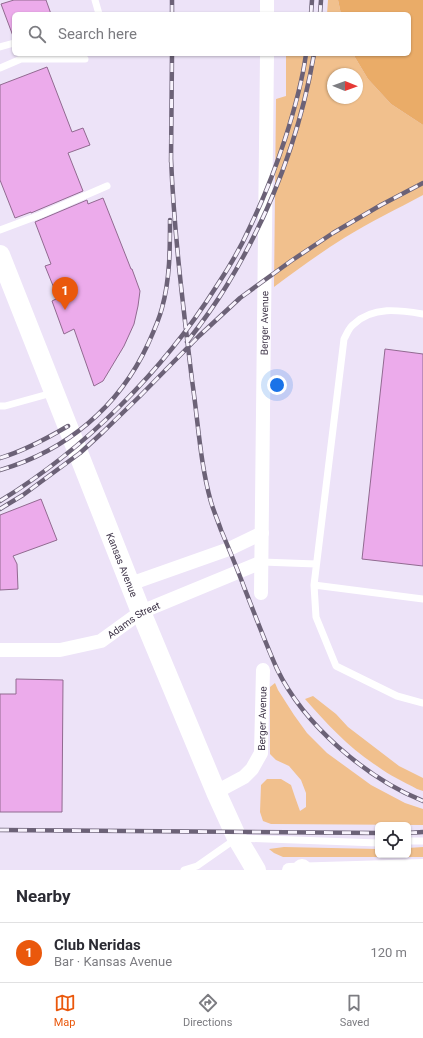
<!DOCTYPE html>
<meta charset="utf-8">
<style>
:root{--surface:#fff;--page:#f2f2f3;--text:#2b2b33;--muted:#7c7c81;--line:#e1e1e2;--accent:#ea580c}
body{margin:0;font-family:Roboto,sans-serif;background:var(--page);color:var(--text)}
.controls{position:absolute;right:12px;bottom:12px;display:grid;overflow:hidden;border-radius:6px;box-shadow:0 1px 3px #0004}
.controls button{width:36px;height:36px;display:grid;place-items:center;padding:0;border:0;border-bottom:1px solid var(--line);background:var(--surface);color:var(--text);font:20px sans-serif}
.compass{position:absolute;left:327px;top:68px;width:36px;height:36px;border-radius:50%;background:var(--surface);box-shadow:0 1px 3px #0004;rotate:91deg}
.you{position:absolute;left:277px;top:385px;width:14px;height:14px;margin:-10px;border:3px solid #fff;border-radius:50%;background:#1a73e8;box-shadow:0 0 0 6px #1a73e833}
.badge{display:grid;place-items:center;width:26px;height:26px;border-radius:50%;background:var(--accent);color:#fff;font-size:13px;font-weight:700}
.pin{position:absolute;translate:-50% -33px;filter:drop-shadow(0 1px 2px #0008)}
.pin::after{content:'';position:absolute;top:21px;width:14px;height:12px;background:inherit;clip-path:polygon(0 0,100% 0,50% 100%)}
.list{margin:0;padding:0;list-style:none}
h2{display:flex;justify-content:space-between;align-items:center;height:52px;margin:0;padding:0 16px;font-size:17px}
h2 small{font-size:13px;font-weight:400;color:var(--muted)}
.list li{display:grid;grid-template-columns:26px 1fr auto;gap:12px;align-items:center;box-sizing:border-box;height:60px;padding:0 16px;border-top:1px solid var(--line)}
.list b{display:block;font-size:15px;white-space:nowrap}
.list p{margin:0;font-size:13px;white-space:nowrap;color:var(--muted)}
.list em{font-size:13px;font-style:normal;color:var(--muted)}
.icon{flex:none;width:22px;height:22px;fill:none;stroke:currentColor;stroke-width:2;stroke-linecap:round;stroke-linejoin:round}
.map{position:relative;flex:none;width:423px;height:870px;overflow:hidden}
.search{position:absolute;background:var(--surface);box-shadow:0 1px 3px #0004;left:12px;right:12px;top:12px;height:44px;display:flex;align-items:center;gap:10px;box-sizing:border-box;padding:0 14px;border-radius:6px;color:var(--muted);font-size:15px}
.sheet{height:112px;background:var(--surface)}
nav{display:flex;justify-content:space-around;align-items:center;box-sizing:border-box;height:56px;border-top:1px solid var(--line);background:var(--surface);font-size:11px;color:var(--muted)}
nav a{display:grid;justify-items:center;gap:2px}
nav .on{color:var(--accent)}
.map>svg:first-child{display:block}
</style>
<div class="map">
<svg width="423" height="870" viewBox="0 0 423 870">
<rect width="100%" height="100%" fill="#ede3f8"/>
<path fill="#f1c08d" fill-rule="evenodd" d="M328,0h10l3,14h-14z
M286,54h67l15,25 23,25 32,21v70c-26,14 -53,27 -79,43 -24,15 -47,32 -70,49l2,-188 10,-3zM333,74h24v24h-24z
M275,683l3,7 16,25 13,18 20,20 44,32 34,18 18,6v16l-152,-1 -8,-3 -3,-9 1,-27 6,-6h14l10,6 4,12 5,14 6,-4v-14l-5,-13 -12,-14 -13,-6 -6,-6v-67z
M313,696l23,18 12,13 51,39 24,12v13l-6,-2c-13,-7 -28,-14 -40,-23 -28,-18 -50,-42 -72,-67z
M284,847l94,2v6h30v-7l15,-1v10h-140l-9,-4 -5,-4z"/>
<path fill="#eaac68" d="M338,0h85v125l-32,-21 -23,-25 -15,-25h56v-40h-68z"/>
<path fill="#ecabeb" stroke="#916a90" d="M14,0h32l5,14h-37v21l-1,1 -12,-32z
M47,67l25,65 11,-4 7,17 -22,8 15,38 -45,19 -7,3v-1l-16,6 -15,-38v-95z
M103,198l28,71h1l8,22 -2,15 -4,18 -10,22 -21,35 -9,5 -20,-57 -10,5 -12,-33 6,-3 -13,-32 6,-2 -16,-42 52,-22 1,4z
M385,349l38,5v212l-61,-7z
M41,499l16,41 -44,16 4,8 1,25 -18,1v-75z
M16,679l47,1 -1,132h-62v-118h16z"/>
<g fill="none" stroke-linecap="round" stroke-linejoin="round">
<path stroke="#fff" stroke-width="7" d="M95,0l4,14
M0,47l14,-4
M0,68l21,-9h64
M0,230l40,-15 67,-29
M423,314c-24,-4 -50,-8 -69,10 -5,3 -7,10 -10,15l-30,246 109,14
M0,406h5l47,-13
M262,562l54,2
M314,585l2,32 20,49 61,30 26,7
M408,841h15
M184,870l13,-4 40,-28 141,5"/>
<g stroke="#fff" stroke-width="14">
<path d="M267,14v-14"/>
<path d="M130,584l99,-35 33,-16"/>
<path id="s1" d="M261,593l6,-539"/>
<path id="s2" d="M0,650h60l41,-9 40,-29 121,-50"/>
<path id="s3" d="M216,792l28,-15 8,-8 9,-16 2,-83"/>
<path d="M289,870l134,-4"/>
</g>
<g stroke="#fff" stroke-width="20">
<path id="s4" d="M0,255l141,357 75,180 21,46 19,32"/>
<path d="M302,870v-1"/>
</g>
<defs>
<path id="rail" d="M172,14v-14
M311,14l1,-14
M320,14l1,-14
M171,158c3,74 12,148 21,222 6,40 8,83 19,122 3,10 7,19 10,28 8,19 16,38 23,57 11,28 21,55 33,82 27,56 89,109 146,132
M171,162l1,-108
M187,342c14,-18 28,-37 40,-57 43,-71 73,-149 87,-231
M0,458c24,-7 46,-19 68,-32
M0,470c66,-19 119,-63 148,-126 5,-11 11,-24 14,-36 8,-29 8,-59 8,-88
M0,501c85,-52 163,-130 216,-214 12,-18 24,-38 33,-58 14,-29 26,-59 36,-90 9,-28 17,-56 21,-85
M0,509l23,-14 57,-42 23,-21 38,-37 58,-59 41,-38 51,-37 42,-28 48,-28 42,-22
M0,830l378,3
M408,833l15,-1"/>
</defs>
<use href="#rail" stroke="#6c6277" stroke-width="4.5"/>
<use href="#rail" stroke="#f8f3fd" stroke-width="3" stroke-dasharray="9" stroke-linecap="butt"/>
</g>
<g text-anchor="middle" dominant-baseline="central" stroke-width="3.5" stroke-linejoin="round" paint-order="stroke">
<g font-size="10" fill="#3f3549" stroke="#f8f3fd">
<text stroke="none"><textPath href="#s1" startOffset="270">Berger Avenue</textPath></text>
<text stroke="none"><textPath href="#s4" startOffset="333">Kansas Avenue</textPath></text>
<text stroke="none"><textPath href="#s2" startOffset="141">Adams Street</textPath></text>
<text stroke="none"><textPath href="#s3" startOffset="96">Berger Avenue</textPath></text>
</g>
</g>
</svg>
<div class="controls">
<button><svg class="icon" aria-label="locate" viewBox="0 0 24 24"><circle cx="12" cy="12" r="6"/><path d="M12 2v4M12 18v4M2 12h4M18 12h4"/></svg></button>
</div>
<svg class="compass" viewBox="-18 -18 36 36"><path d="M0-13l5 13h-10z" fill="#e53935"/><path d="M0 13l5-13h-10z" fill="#7c7c81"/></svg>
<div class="you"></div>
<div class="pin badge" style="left:65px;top:310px">1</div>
<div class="search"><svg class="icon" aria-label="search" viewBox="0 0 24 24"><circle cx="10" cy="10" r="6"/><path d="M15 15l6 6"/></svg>Search here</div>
</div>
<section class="sheet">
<h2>Nearby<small></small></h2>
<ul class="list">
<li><span class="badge">1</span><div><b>Club Neridas</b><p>Bar · Kansas Avenue</p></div><em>120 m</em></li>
</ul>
</section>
<nav>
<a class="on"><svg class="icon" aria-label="map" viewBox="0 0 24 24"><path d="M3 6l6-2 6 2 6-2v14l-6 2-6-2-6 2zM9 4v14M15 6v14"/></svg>Map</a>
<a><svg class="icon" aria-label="directions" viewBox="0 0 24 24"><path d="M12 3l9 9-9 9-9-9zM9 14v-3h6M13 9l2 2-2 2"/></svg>Directions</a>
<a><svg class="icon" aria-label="saved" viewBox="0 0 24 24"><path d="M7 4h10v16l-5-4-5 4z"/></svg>Saved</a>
</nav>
